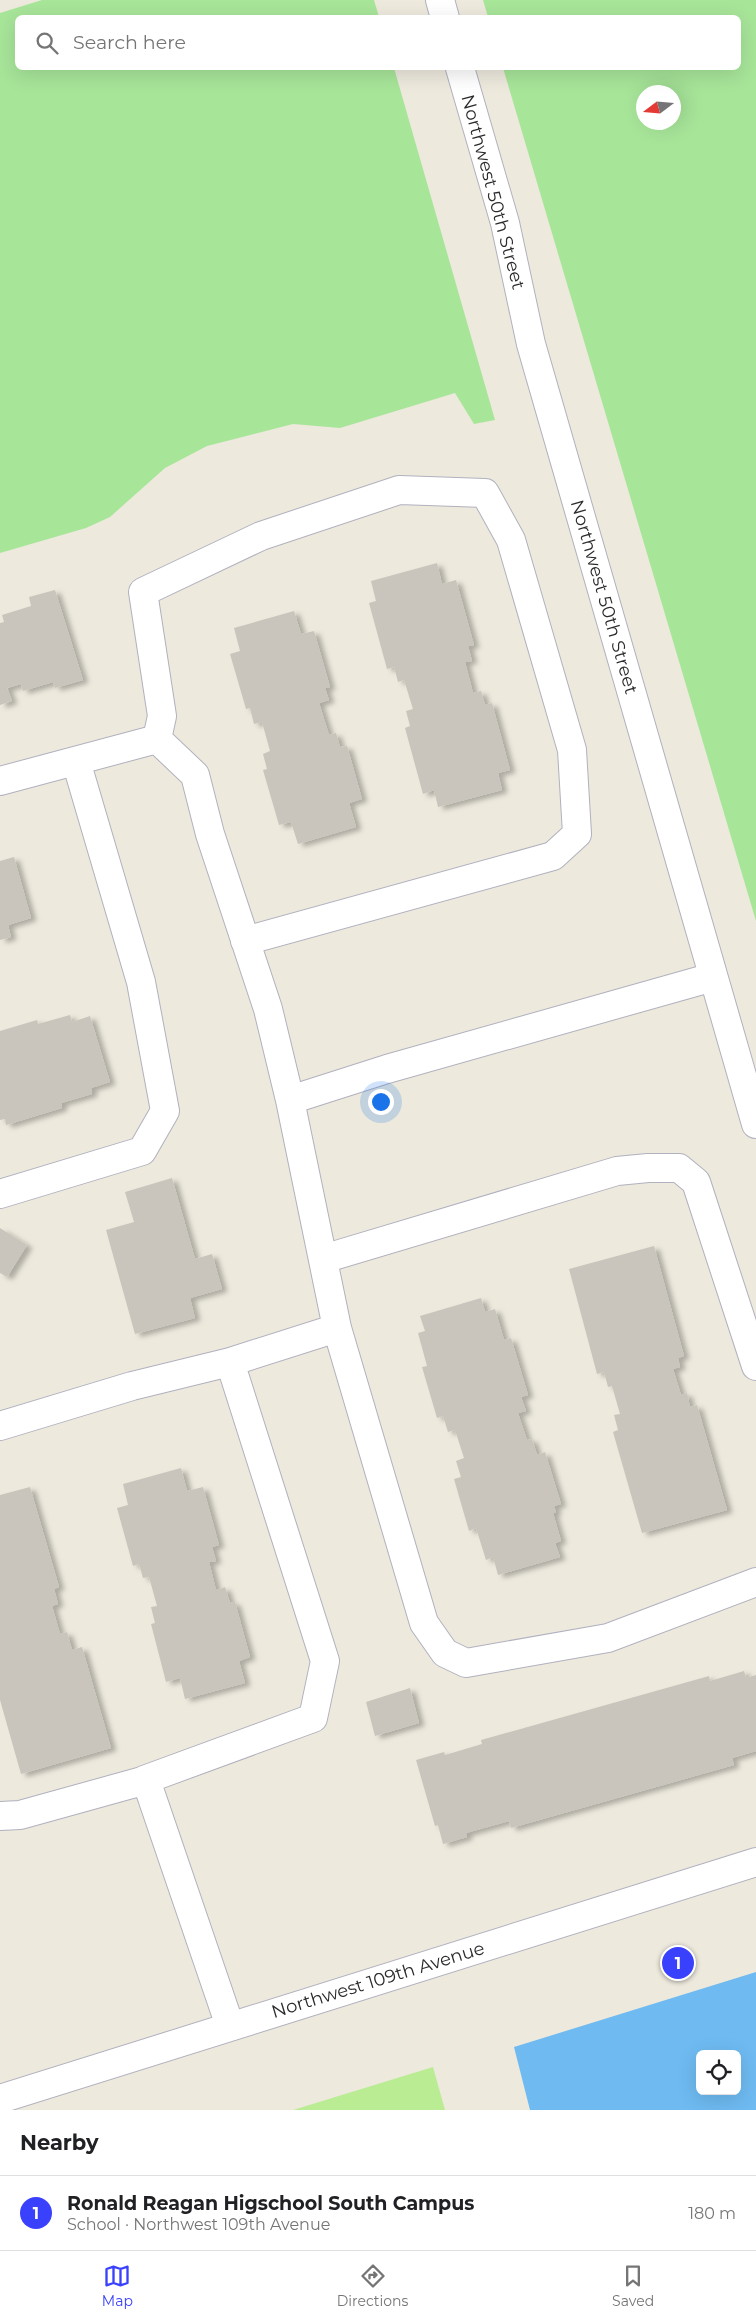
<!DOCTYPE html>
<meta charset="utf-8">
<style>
:root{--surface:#fff;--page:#f6f6f6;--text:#202124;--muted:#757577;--line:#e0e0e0;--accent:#3a41fd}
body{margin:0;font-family:Montserrat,sans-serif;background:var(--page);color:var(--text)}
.controls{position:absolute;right:15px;bottom:15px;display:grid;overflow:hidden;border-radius:8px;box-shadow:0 5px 20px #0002}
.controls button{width:45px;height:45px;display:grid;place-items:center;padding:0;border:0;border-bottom:1px solid var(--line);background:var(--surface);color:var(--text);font:25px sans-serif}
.compass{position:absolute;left:636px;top:85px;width:45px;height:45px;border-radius:50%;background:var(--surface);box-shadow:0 5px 20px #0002;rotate:254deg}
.you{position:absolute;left:380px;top:1101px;width:18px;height:18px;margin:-12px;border:4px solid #fff;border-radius:50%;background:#1a73e8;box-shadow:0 0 0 8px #1a73e833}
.badge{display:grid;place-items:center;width:32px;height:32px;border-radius:50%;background:var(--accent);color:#fff;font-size:16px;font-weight:700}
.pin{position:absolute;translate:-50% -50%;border:2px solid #fff;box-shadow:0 1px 5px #0006}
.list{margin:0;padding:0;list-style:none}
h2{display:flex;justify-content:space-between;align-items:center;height:65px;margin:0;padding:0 20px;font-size:21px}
h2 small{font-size:16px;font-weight:400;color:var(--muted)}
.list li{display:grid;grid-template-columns:32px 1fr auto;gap:15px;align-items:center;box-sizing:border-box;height:75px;padding:0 20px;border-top:1px solid var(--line)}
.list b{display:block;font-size:19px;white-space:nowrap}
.list p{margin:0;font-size:16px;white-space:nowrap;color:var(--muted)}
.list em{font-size:16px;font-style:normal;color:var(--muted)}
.icon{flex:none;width:28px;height:28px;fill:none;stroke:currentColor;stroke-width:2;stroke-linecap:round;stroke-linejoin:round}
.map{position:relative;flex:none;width:756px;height:2110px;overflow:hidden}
.search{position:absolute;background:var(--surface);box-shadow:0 5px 20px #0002;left:15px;right:15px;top:15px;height:55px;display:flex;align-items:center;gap:12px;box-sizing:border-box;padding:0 18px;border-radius:8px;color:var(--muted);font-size:19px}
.sheet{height:140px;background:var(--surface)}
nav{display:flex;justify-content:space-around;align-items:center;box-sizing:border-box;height:70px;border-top:1px solid var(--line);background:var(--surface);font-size:14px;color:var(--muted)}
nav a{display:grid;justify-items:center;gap:2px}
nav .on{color:var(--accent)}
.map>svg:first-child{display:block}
</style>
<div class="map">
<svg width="756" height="2110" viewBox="0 0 756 2110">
<defs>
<filter id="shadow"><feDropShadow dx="5.5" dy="3" stdDeviation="2.5" flood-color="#0004"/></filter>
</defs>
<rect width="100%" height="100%" fill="#ede9dd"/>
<path fill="#a7e599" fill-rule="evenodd" d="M42,0h332l5,17 -361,1v50h376l101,352 -21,4 -19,-31 -115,35 -47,-4 -86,22 -42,22 -55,49 -24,11 -86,25v-540z
M483,0h273v921l-253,-853h235v-50l-250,-1zM644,92h30v30h-30z"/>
<path fill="#baec94" d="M433,2067l12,43h-152z"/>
<path fill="#6ebaf1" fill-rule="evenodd" d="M756,1972v138h-226l-16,-63zM700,2054h37v37h-37z"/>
<path fill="#c9c5bd" filter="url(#shadow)" d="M437,563l5,21 14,-4 18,65 -6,1 4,15 -7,1 8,31 8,-2 4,14 7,-2 18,67 -12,3 4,17 -64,17 -4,-17 -11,4 -18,-66 5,-2 -4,-15 7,-2 -9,-29 -6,2 -4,-15 -7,2 -18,-66 7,-2 -5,-20z
M55,590l28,90 -28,8 -2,-6 -30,9 -2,-7 -14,4 5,13 -12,4v-82l4,-1 -2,-7 29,-9 -2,-9z
M294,611l7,23 13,-3 16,56 -5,1 4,12 -10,3 10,32 7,-2 4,14 7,-1 15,53 -13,4 7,24 -58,17 -7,-22 -12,3 -16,-55 4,-1 -4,-15 7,-3 -8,-29 -8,2 -4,-16 -4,1 -16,-55 10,-3 -6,-23z
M14,857l17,61 -23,7 3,12 -11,3v-79z
M70,1015l2,7 18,-6 20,66 -19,6 1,6 -31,9 1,5 -56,17 -1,-6 -5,1v-89l37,-11 1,4z
M172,1178l23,81 17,-5 10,35 -32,9 5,20 -60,16 -29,-104 28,-8 -9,-30z
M0,1228l27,17 -20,32 -7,-4z
M654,1246l30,110 -6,2 2,9 -7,2 8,26 6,-2 3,14 7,-2 30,105 -85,23 -29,-101 5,-2 -4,-15 6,-1 -8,-28 -4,1 -4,-15 -7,2 -28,-105z
M481,1298l4,14 10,-3 9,31 7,-2 17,57 -7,2 5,14 -8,2 9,27 5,-1 5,16 8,-3 16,52 -7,2 2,6 -3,1 8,28 -6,2 5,14 -62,18 -5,-18 -7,3 -10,-32 -7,3 -15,-52 7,-2 -5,-16 8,-3 -9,-28 -7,2 -5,-16 -6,2 -15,-51 5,-1 -9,-33 7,-2 -5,-15z
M181,1468l6,23 16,-4 16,58 -7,2 4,14 -7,1 7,28 9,-3 5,16 5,-1 15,55 -11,4 6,22 -60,16 -5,-21 -14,4 -15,-58 4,-1 -4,-16 6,-1 -8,-29 -6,1 -4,-14 -6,2 -16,-58 11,-3 -5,-21z
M30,1487l29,100 -5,2 4,15 -6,2 8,28 7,-2 5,18 10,-3 29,101 -90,26 -21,-74v-205z
M744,1671l2,7 10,-3v76l-24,7 2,7 -223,63 -2,-7 -43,12 1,4 -24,7 -5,-19 -3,1 -19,-66 28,-8 1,3 37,-11 -1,-4 228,-64 1,5z
M410,1688l9,35 -44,13 -9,-34z"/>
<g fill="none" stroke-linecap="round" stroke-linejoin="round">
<defs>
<path id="minor" d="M440,0l5,18
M460,68l45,155 26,121 225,780
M157,739l5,-23 -19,-124 118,-56 138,-46 86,3 26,47 61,210 5,84 -24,22 -308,85
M0,781l157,-42 38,36 15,59 58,175 22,91 97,-31 326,-92
M0,1194l142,-43 23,-40 -24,-129 -65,-221
M323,1259l294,-88 31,-3h31l17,14 60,184
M337,1328l87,295 21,30 21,10 142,-25 148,-56
M230,1362l107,-34 -47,-228
M0,1426l132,-40 98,-24 95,299 -12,57 -169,62
M0,1816l20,-1 126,-35 84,246
M0,2099l756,-237"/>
</defs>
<use href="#minor" stroke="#b1b1bf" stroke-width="30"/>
<use href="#minor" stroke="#fff" stroke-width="28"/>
</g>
<g text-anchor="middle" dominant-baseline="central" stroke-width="5" stroke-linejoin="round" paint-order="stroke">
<g font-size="18" fill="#2b2b2b" stroke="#fff">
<text transform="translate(493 192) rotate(75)">Northwest 50th Street</text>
<text transform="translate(604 597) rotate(74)">Northwest 50th Street</text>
<text transform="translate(378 1980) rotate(-17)">Northwest 109th Avenue</text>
</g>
</g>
</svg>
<div class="controls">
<button><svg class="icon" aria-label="locate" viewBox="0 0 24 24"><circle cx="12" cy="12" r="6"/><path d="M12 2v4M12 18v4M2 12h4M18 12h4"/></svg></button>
</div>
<svg class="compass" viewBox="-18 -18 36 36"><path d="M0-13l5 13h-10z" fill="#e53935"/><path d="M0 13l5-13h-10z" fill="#757577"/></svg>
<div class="you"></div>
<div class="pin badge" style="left:678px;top:1963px">1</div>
<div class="search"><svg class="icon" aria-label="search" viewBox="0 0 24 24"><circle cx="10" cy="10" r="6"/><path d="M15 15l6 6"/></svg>Search here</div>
</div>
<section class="sheet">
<h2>Nearby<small></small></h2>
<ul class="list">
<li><span class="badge">1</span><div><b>Ronald Reagan Higschool South Campus</b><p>School · Northwest 109th Avenue</p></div><em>180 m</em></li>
</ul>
</section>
<nav>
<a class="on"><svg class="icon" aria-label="map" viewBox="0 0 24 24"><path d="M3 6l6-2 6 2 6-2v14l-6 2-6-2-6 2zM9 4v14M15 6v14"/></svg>Map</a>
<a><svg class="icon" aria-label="directions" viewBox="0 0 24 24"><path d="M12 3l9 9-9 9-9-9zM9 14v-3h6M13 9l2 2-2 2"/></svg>Directions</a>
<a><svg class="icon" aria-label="saved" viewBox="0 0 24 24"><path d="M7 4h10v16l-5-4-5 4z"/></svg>Saved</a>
</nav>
